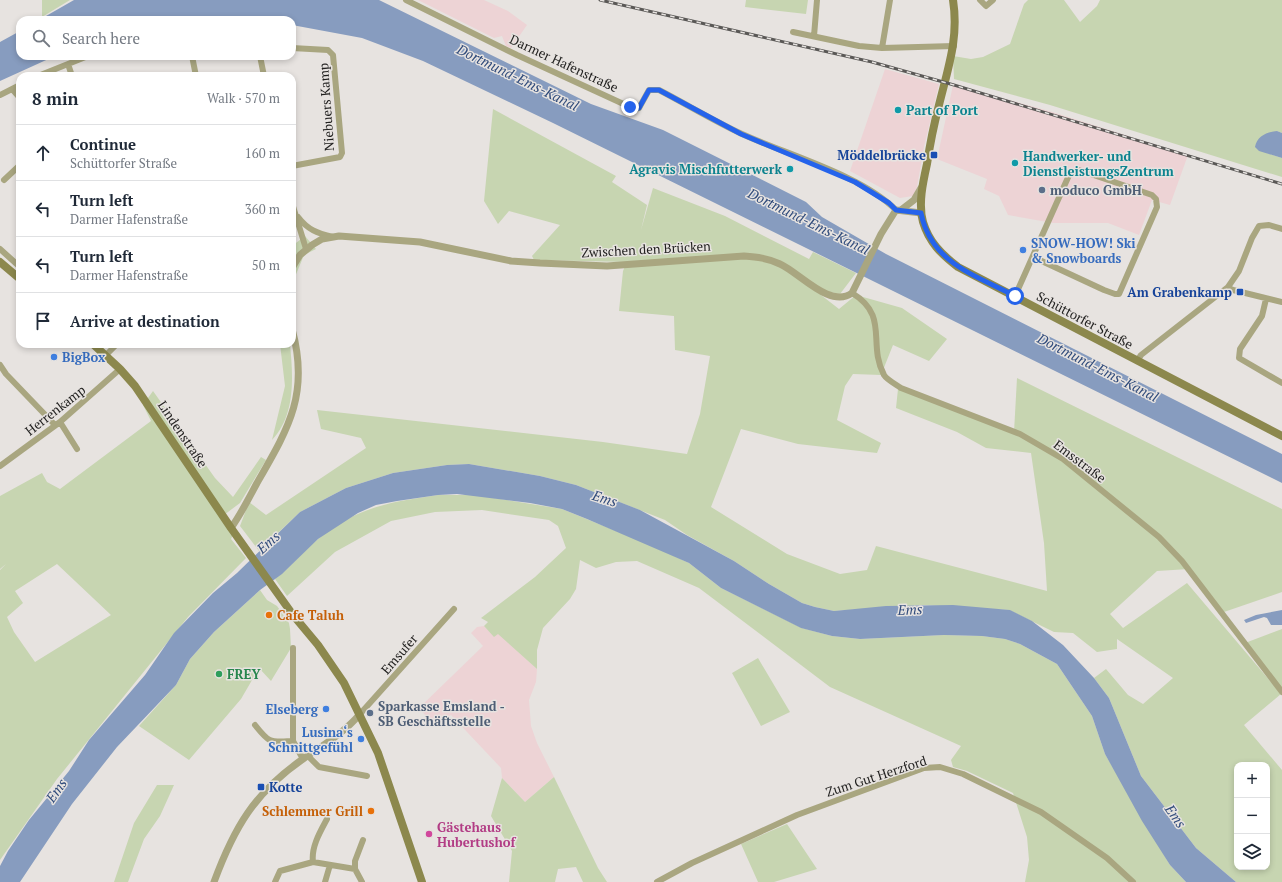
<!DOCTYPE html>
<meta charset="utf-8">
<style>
:root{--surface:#fff;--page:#f6f6f7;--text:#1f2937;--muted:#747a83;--line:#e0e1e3}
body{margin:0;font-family:"PT Serif",serif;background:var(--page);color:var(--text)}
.controls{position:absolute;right:12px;bottom:12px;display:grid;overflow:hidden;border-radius:8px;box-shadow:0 2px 6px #0003}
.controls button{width:36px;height:36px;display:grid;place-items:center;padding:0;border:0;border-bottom:1px solid var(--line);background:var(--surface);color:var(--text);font:20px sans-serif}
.stop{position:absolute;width:12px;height:12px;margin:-9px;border:3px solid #2563eb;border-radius:50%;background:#fff}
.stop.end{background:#2563eb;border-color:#fff;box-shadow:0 1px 4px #0008}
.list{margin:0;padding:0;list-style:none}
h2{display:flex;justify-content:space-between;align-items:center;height:52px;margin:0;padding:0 16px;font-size:17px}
h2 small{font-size:13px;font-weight:400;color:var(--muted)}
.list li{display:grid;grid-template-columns:26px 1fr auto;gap:12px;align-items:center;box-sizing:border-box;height:56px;padding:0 16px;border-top:1px solid var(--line)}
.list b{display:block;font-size:15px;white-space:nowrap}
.list p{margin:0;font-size:13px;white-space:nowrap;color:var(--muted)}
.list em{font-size:13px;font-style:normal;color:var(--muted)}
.icon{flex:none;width:22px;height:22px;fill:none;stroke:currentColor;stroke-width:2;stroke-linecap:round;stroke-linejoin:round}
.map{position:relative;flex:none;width:1282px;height:882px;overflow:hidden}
.search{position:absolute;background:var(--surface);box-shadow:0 2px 6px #0003;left:16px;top:16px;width:280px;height:44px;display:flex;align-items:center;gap:10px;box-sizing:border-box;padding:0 14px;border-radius:12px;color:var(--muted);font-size:15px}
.panel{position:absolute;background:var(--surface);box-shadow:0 2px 6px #0003;left:16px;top:72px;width:280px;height:276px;border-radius:12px}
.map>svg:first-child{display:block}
</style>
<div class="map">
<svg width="1282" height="882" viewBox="0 0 1282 882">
<rect width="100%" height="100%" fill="#e7e3e0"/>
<path fill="#edd3d5" d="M418,0h66l24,11 19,14 -16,23 -5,-2 -4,-10 -8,2z
M885,69l54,15 -15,63 -7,40 -4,9 -13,2 -50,-27z
M953,85l96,26 139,44 -18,50 -18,-5 -13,35 -31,-12h-55l-45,-8 -9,-19 -15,-7 3,-10 -50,-20z
M484,626l10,10 4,-3 39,36 -1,13 -7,18 2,26 6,17 17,34 -29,25 -23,-24 -1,-10 -50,-53 -12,9h-6l-14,-16 64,-62 -12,-13 6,-6z"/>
<path fill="#c7d5b1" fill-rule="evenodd" d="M42,0h28l-28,17z
M746,0h62l-2,14 -61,-7z
M1028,0h36l16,22 17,-16 3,-6h182v133l-5,-2 -10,22 15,5v19l-232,-72 -96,-26 -1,-23 18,3 12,-2 27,-13 14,-40z
M493,109l123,67 -4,6 35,23 -6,25 12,-42 72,28 84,43 4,-7 43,21 -16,21 -11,-2 -26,-11 36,28 17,-14 46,13 45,31 -18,22 -36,-16 -12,30 -28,-1 -8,12 -8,34 44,23 -4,10 -79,-9 -57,-15 -30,78 76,47 53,20 27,-4 9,-24 171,45 -3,-48 -13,-90 -45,-5 -29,-16 -61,-24 2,-19 116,43 3,-54 265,131v83l-58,20 -35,-43 -32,2 -47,43 13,14 64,-45 94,111 -37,31 38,45v112h-46l-40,-34 -55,-72 -32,-78 -15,-20 12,-9 22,26 15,9 30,-26 -56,-39v10l-20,3 -24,-19 -19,-1 -45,-22 -86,-5 -89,6 -19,-4 -13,-4 -33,-19 -35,-23 -47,-26 -22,-15 -89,-35 -36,-9 -71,-12 -22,1 -54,8 -47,15 -46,24 -41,39 -19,-25 9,-24 17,13 100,-67 -5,-10 -40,-9 -4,-19 286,32 84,12 13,-40 10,-58 -35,-6 -1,-34 -55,-5 4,-40 4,-9 -93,-2 -2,-4 28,-31 -51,-14 -11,13 -14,-23zM1237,765h30v102h-30z
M305,236l11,13 -12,6 -12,29v-38z
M280,344h10c3,32 6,71 -18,96l13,-54z
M153,391l62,87 18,19 28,-40 5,3 -26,43 -16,12 11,16 -4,8 15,19 -58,59 -131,162 -57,81v-290l6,-6 -6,5v-73l42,-23 5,9 13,7 91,-68 -8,-16zM57,564l54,51 -76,47 -21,-30 -7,-15 16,-14 -8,-12z
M438,495h38l86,14 91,37 36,17 32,25 81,40 30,8 28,3 84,-4 38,1 23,3 15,5 37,20 35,52 13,38 65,111 16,17h-161l4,-22 -2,-23 -14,-44 -46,-22 -14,-4 -2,-7 10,-14 -131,-59 -131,-99 -62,-27 -21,1 -20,6 -16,-8 -4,29 -6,10 -27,29 -6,22v19l-39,-35 -4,3 -10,-11 4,-4 -7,-4 54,-41 31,-29 -8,-22 -9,-6 -67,-10 -47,2 -44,9 -56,31 -48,44 -12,-17c16,-12 28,-28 43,-40 39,-32 72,-37 120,-44z
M260,590l7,10 10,6 12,17 1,6 1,19 -20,33 -12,-13 -18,31 -52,61 -50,-34 37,-41 14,-26 24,-27z
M1282,629v60l-37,-46z
M758,658l32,54 -29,14 -29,-53z
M554,777l44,91 9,14h-24l-7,-15 -18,2 -3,13h-46l3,-31 -21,-35 11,-38 23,24z
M157,785h17l-14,31 -16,23 -16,43h-14l20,-59z
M787,824l30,45 -43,13h-16l-17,-38z"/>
<path fill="#879cbf" d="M74,0h305l212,104 72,26 143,72 16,15 64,37 396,200v29l-729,-360 -130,-62 -61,-23 -70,-13v-5h-253z
M20,31v25h35l-55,25v-39z
M1277,131l5,2v25l-23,-7 -4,-4c2,-11 12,-15 22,-16z
M469,464l71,12 36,9 64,25 94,51 35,23 33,19 13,4 19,4 52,-5 67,-1 57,5 22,11 31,24 31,33 15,20 32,78 55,72 40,34h-50l-16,-17 -28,-44 -37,-67 -13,-38 -35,-52 -37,-20 -15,-5 -23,-3 -38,-1 -84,4 -28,-3 -31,-8 -80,-40 -32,-25 -102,-44 -25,-10 -32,-6 -73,-9 -19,1 -41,6 -21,4 -18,8 -40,26 -36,35 -22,16 -46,42 -24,27 -14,26 -59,62 -45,57 -52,78h-20v-16l8,-15 21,-31 40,-49 20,-31 56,-65 29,-42 39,-40 24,-20 63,-61 46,-24 47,-15 54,-8z
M1282,610v15h-11l-4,-7 -3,-1 -18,6 -2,-3 12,-5z"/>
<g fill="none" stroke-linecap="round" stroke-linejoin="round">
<path stroke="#a9a680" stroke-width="6" d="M406,0l111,55 113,52 5,2 4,-1 10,-18h10c27,14 55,31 83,44 46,21 119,41 154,76
M980,0l6,6 7,-6
M793,32l66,14 23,2 72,-2
M814,36l3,-36
M292,48l36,2 5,5 9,98 -2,4 -48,9
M882,48l8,-48
M192,56l4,20
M260,56l4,20
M68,64l4,12
M38,76l50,-20
M12,89l8,9
M0,95l20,-10
M4,180l16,-15
M292,203l14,46
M298,217c10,13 19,16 35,20
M0,249l20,18
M1228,287l5,3 49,12
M852,293c38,23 15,50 32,82 3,5 13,10 17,13l119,46 43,25 96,78 23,24 100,131
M1015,296l55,-123 9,-3 73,25 4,4 1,8 -38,87h-4l-11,-4 -71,-33
M1266,299l-4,17 -22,33 -1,9 43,25
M106,355l11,-11
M1137,361l4,-6 87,-68 11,-16 13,-33 7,-12 10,-1 13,4
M0,365l6,9 49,51
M60,422l17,27
M0,466l60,-44 60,-53
M293,648v93l10,18
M360,714l94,-105
M255,725c15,19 15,17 38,16
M308,756l11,11 48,9
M313,862c-2,-15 7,-30 14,-43
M355,869v-8l8,-21
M275,882l5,-11 33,-9 42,7 7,13
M325,882l5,-17
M657,882l35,-19 105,-48 127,-47 16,-1 23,7 78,38 66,46 26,24"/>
<path stroke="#a9a680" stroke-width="7" d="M901,210l13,-10 7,-12
M292,268l8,-13 12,-10 10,-6 17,-3 81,6 91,19 29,2 67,3 137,-10c12,1 24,2 36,8 20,9 50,45 72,29l29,-59 15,-24 25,3
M231,528c10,-14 18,-30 26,-45 31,-54 53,-89 35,-154
M214,882c20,-54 40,-89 89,-123 20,-14 41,-26 57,-45"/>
<path stroke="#8c884d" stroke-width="8" d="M953,0c6,38 -5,68 -14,105 -5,19 -9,39 -12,59 -4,18 -9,40 -4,58 6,20 18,32 35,45l324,169
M0,262l20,17
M93,344l27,25 15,17 96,142 62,87 25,30 26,38 34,70 44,129"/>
<defs>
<path id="rail" d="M600,0l272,62 82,23 328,99"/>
</defs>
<use href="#rail" stroke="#5a5856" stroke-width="3"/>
<use href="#rail" stroke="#e7e3e0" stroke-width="1.5" stroke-dasharray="4.5" stroke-linecap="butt"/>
</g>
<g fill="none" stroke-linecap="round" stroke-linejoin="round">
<path stroke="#2563eb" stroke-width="5" d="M630,107l9,1 10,-18h10l82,44 114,48 34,21 7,7 25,3c10,50 54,62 94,83"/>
</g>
<g fill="#0f9aa8" stroke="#e7e3e0" stroke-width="1.5">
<circle cx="898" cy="110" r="4"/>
<circle cx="1015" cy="163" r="4"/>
<circle cx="790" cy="169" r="4"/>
</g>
<g fill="#1a4fb4" stroke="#e7e3e0" stroke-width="1.5">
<rect x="930" y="151" width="8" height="8" rx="2"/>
<rect x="1236" y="288" width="8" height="8" rx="2"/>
<rect x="257" y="783" width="8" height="8" rx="2"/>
</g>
<g fill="#5c6f8a" stroke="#e7e3e0" stroke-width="1.5">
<circle cx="1042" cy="190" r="4"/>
<circle cx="370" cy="713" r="4"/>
</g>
<g fill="#3f7fe0" stroke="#e7e3e0" stroke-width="1.5">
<circle cx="1023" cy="250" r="4"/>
<circle cx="54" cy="357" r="4"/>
<circle cx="326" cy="709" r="4"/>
<circle cx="361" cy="739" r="4"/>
</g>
<g fill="#e8710a" stroke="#e7e3e0" stroke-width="1.5">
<circle cx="269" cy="615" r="4"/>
<circle cx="371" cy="811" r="4"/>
</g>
<circle fill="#2e9e5b" stroke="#e7e3e0" stroke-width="1.5" cx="219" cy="674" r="4"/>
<circle fill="#d1479c" stroke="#e7e3e0" stroke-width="1.5" cx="429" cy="834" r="4"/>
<g text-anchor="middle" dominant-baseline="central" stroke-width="3" stroke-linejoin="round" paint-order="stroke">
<g font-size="13" fill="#201f1e" stroke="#e7e3e0">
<text transform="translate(564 63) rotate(25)">Darmer Hafenstraße</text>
<text transform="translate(326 107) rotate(-94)">Niebuers Kamp</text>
<text transform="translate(646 249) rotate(-3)">Zwischen den Brücken</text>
<text transform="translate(1085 320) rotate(28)">Schüttorfer Straße</text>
<text transform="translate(55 410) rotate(-38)">Herrenkamp</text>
<text transform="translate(183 434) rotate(56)">Lindenstraße</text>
<text transform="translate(1080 461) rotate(37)">Emsstraße</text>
<text transform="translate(399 654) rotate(-49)">Emsufer</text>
<text transform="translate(876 776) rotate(-18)">Zum Gut Herzford</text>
</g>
<g font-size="13" font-weight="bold" fill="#0d838f" stroke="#e7e3e0" text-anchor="start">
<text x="906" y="110">Part of Port</text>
<text x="1023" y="156">Handwerker- und<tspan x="1023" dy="15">DienstleistungsZentrum</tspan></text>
<text x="782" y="169" text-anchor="end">Agravis Mischfutterwerk</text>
</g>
<g font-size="13" font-weight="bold" fill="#164399" stroke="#e7e3e0" text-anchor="end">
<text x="926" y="155">Möddelbrücke</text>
<text x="1232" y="292">Am Grabenkamp</text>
<text x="269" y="787" text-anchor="start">Kotte</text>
</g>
<g font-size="13" font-weight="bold" fill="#4e5e75" stroke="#e7e3e0" text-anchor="start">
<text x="1050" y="190">moduco GmbH</text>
<text x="378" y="706">Sparkasse Emsland -<tspan x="378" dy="15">SB Geschäftsstelle</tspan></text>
</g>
<g font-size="13" font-weight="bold" fill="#366cbe" stroke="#e7e3e0" text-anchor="start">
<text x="1031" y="243">SNOW-HOW! Ski<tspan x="1031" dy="15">&amp; Snowboards</tspan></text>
<text x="62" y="357">BigBox</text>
<text x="318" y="709" text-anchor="end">Elseberg</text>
<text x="353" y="732" text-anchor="end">Lusina‘s<tspan x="353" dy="15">Schnittgefühl</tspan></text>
</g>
<g font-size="13" font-weight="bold" fill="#c56008" stroke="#e7e3e0" text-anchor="start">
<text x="277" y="615">Cafe Taluh</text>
<text x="363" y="811" text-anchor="end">Schlemmer Grill</text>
</g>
<g font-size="13" font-weight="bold" fill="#27864d" stroke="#e7e3e0" text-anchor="start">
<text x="227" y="674">FREY</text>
</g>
<g font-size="13" font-weight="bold" fill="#b23c85" stroke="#e7e3e0" text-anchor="start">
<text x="437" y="827">Gästehaus<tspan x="437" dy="15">Hubertushof</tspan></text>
</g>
<g font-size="14" font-style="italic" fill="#304b7b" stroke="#e7e3e0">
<text transform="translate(518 77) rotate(26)">Dortmund-Ems-Kanal</text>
<text transform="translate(809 221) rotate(26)">Dortmund-Ems-Kanal</text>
<text transform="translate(1098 367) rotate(27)">Dortmund-Ems-Kanal</text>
<text transform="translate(605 498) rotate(17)">Ems</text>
<text transform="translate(268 542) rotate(-42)">Ems</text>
<text transform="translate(910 609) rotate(-2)">Ems</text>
<text transform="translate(56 790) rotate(-55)">Ems</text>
<text transform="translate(1176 816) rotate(55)">Ems</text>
</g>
</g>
</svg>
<div class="controls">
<button>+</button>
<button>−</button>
<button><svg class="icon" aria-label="layers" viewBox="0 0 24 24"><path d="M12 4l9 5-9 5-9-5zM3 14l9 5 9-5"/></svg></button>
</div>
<div class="stop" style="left:1015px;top:296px"></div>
<div class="stop end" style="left:630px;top:107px"></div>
<div class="search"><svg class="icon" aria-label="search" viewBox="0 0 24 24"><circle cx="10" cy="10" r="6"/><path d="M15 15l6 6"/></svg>Search here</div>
<section class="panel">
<h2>8 min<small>Walk · 570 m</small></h2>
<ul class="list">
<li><svg class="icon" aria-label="ahead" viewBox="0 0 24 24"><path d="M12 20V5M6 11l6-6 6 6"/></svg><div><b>Continue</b><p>Schüttorfer Straße</p></div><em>160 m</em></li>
<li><svg class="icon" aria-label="left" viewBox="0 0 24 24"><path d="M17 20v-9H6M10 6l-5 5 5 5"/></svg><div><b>Turn left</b><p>Darmer Hafenstraße</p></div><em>360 m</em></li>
<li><svg class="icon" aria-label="left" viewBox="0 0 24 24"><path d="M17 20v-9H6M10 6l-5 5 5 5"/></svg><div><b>Turn left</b><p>Darmer Hafenstraße</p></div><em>50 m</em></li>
<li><svg class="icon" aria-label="arrive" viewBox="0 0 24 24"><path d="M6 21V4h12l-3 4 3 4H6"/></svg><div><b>Arrive at destination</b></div></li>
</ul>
</section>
</div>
